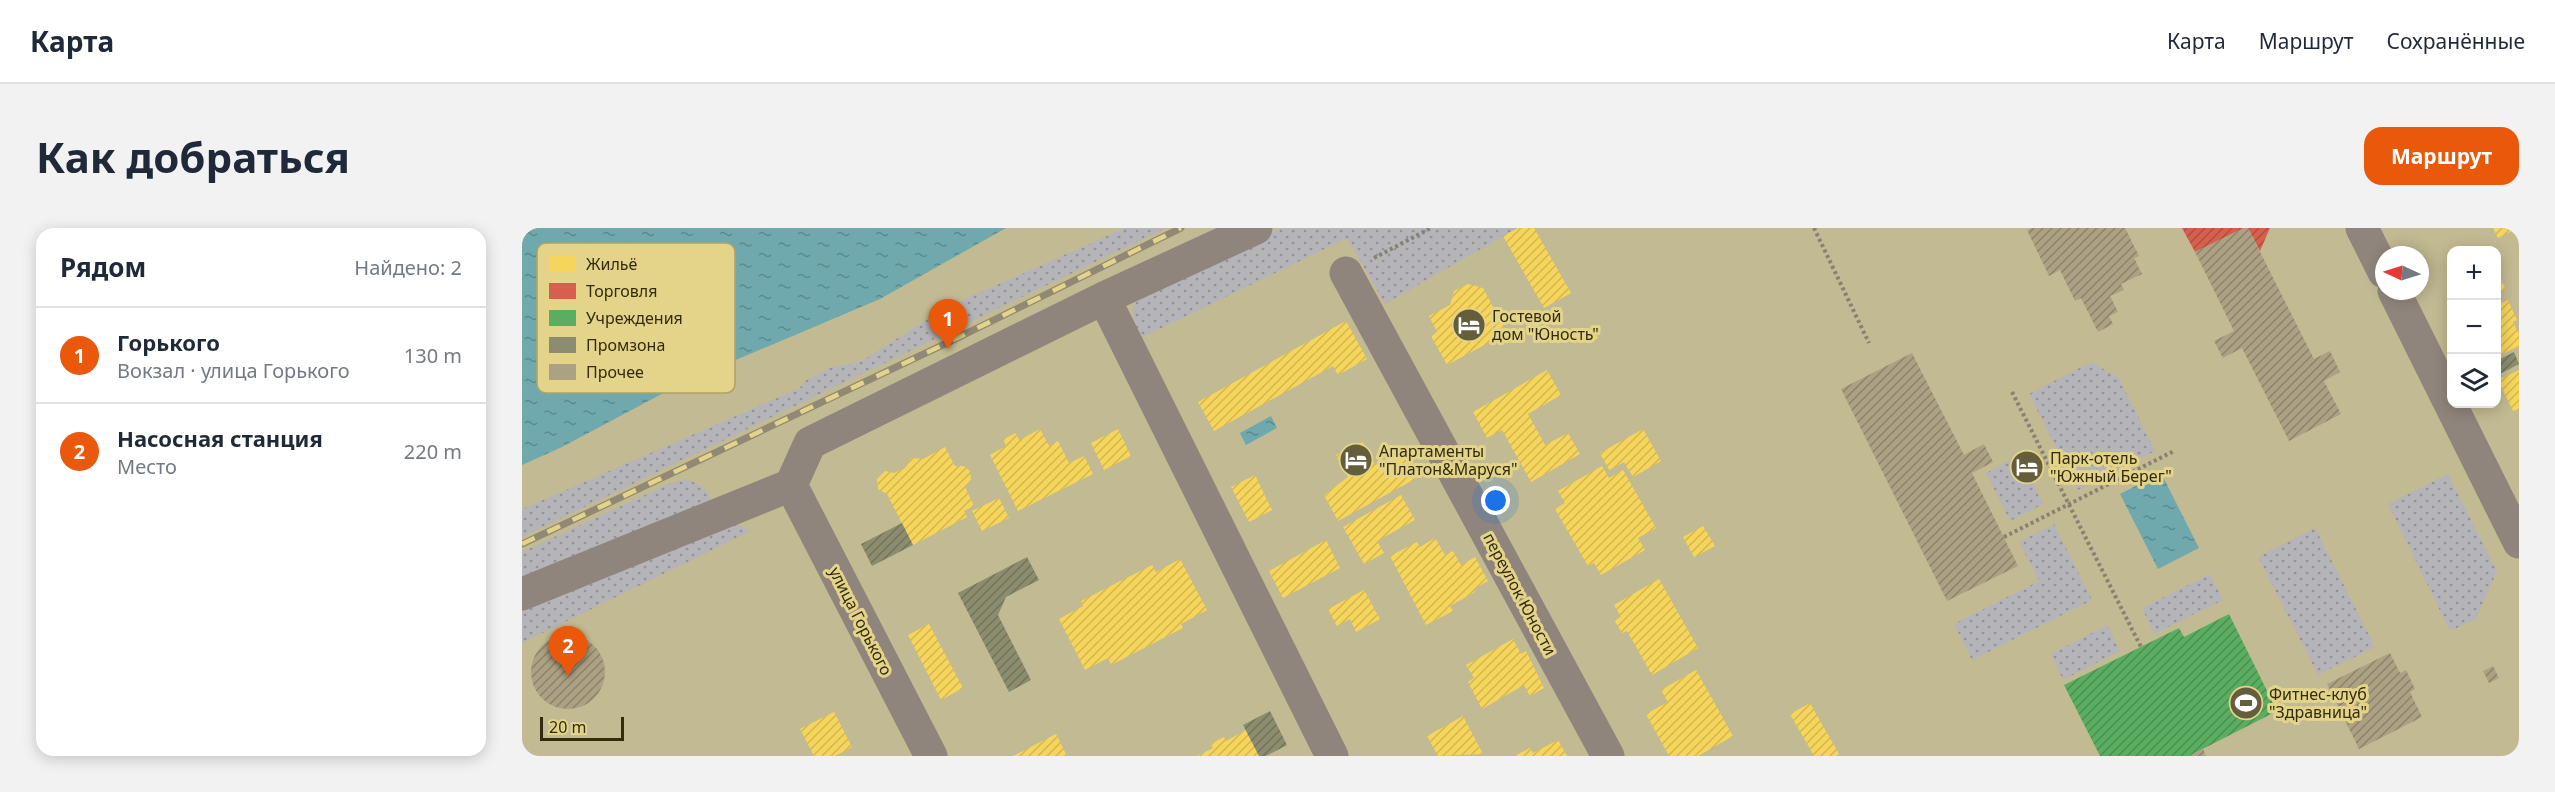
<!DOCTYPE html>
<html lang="ru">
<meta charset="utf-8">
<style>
:root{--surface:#fff;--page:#f2f2f3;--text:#1f2937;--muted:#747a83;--line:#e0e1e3;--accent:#ea580c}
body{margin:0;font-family:"Noto Sans",sans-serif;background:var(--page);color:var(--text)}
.controls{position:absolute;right:18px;top:18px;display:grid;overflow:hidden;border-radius:12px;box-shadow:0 3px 15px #0003}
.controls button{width:54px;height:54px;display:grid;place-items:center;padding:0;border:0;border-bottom:2px solid var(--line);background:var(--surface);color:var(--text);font:30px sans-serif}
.compass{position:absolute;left:1853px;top:18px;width:54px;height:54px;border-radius:50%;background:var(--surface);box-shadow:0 3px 15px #0003;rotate:274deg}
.scale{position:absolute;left:18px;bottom:15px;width:84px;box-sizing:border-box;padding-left:6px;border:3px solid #322c0d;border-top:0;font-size:16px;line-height:21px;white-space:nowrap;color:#322c0d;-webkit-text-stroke:4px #e3d48a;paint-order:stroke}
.you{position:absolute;left:974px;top:273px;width:21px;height:21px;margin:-15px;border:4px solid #fff;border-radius:50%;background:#1a73e8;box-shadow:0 0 0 9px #1a73e833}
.badge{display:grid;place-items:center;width:39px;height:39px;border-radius:50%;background:var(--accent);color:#fff;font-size:20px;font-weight:700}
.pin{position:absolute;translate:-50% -50px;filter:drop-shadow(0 2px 3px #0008)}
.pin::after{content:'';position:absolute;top:32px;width:21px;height:18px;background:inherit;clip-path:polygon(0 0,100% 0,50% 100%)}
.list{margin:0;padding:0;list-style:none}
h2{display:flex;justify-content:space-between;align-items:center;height:78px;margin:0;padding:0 24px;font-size:26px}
h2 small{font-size:20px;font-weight:400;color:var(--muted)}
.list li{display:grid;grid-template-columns:39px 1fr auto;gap:18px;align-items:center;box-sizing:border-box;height:96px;padding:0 24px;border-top:2px solid var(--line)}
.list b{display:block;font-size:22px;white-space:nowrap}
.list p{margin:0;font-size:20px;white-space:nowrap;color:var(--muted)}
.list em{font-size:20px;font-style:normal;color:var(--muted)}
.icon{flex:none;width:33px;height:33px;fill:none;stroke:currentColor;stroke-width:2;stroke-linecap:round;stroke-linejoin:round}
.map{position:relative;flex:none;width:1997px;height:528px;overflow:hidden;border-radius:18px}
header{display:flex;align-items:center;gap:36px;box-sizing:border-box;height:84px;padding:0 30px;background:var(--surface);border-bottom:2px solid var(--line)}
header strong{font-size:28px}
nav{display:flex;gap:33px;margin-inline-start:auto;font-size:21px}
.intro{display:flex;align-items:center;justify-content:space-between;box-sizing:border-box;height:144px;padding:0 36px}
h1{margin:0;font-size:42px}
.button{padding:15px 27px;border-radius:18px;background:var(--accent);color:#fff;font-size:21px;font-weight:700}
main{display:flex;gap:36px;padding:0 36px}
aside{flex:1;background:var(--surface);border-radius:18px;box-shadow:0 3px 15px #0003}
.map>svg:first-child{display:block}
</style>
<header>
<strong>Карта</strong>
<nav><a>Карта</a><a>Маршрут</a><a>Сохранённые</a></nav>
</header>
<div class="intro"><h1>Как добраться</h1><a class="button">Маршрут</a></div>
<main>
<aside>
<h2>Рядом<small>Найдено: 2</small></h2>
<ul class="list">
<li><span class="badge">1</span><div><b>Горького</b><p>Вокзал · улица Горького</p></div><em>130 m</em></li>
<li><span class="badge">2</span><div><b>Насосная станция</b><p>Место</p></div><em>220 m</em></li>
</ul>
</aside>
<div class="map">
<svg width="1997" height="528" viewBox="0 0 1997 528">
<defs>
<pattern id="grass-dots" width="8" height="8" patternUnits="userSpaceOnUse" patternTransform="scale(1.5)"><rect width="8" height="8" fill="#b5b4b8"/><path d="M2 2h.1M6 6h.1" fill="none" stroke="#949394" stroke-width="1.8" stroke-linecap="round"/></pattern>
<pattern id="water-ripples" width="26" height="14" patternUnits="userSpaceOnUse" patternTransform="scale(1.5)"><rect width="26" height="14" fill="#6fa9ad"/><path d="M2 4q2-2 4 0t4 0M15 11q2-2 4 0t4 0" fill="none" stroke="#5c8a8b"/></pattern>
<pattern id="homes-hatch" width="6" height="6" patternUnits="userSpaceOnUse" patternTransform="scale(1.5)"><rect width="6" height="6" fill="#f6d55c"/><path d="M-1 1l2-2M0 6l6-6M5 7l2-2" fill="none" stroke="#d3b74f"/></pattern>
<pattern id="shops-hatch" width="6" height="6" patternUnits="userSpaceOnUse" patternTransform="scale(1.5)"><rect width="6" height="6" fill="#d6604d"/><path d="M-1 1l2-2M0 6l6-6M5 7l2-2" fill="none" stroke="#ae4f3e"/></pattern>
<pattern id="public-hatch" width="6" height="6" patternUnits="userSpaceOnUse" patternTransform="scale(1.5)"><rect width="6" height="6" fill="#5aae61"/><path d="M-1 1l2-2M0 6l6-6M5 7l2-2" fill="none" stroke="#4b8e4e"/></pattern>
<pattern id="industry-hatch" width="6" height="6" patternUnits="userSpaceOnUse" patternTransform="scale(1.5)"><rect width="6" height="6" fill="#8c8c6e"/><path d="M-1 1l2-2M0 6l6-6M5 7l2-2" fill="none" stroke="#737359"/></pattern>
<pattern id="building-hatch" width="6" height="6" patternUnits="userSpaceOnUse" patternTransform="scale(1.5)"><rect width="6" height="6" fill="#ada183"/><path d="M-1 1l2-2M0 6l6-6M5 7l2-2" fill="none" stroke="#8d836a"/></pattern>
</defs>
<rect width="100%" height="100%" fill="#c2ba92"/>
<path fill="url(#grass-dots)" d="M603,0h41l-644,309v-28l278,-121 5,-7 24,-13 31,-6 87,-55z
M759,0h236l-132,76 -38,-66 -208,101 -7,-29 7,-14z
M1569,134l28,16 36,73 -77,39 -49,-96z
M1497,228l24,48 -33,17 -24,-48z
M1926,246l49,97 -21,48 -26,12 -62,-127z
M165,252c13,3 24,11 24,25l-189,82v-35l151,-70z
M215,296l14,7 -229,112v-41z
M1532,296l38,76 -120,60 -18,-36 85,-43 -20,-39z
M1793,300l60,119 -57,28 -60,-118z
M1688,346l13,26 -69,34 -12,-26z
M1585,397l13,26 -57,29 -12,-26z"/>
<path fill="url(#water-ripples)" d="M0,0h484l-126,71 -194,82 -124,66 -40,18z
M749,188l6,12 -31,17 -6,-12z
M1639,245l38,75 -41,21 -38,-75z"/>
<path fill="url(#homes-hatch)" d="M996,0h16l37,65 -27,15 -41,-72z
M1971,0h25l-20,10z
M1974,43l10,18 -10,5z
M946,56l15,4 24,45 -60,32 -16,-29 6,-4 -8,-16 21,-11 4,-14z
M1986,72l9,20 -4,2 6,12v12l-23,11v-51z
M824,93l21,38 -29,16 -5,-9 -119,65 -16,-29z
M1070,99l6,11 -7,4 -6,-11z
M1025,142l14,25 -33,19 17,31 23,-12 12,21 -49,28 -29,-52 -15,8 -14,-26z
M1997,142v39l-6,2 -15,-31z
M518,201l9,17 9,-5 11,22 15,-7 9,18 -75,37 -28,-56 16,-9 -3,-7 13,-6 3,7z
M596,201l13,27 -27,14 -13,-27z
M1121,201l18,32 -28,16 -9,-15 -15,8 -9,-17z
M840,213l13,24 29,-12 13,25 -79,43 -14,-26 24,-18 -12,-22z
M423,219l10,19h9l6,5 1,8 -6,8 9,19 -10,5 3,6 -54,28 -26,-51 -9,-5 -1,-10 8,-8 9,2 11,-5 6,-10 12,1z
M1080,238l7,12 14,-8 33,58 -18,10 7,12 -44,25 -7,-12 -6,3 -33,-57 10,-6 -7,-12z
M733,247l17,35 -23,12 -18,-35z
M879,267l14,25 -38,21 7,12 -20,11 -21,-37z
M477,270l10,20 -27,13 -10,-20z
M1181,298l12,20 -21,11 -11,-20z
M913,310l10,17 8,-4 8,14 14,-8 13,24 -14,8 1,3 -25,14 3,5 -27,14 -36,-69 27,-14 3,5z
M804,312l14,28 -57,30 -14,-27z
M658,331l27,51 -26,14 2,4 -72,37 -3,-7 -23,12 -26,-51 24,-13 -2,-5 71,-36 4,7z
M1137,351l39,69 -46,27 -25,-44 -5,2 -8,-13 7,-3 -7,-12z
M842,362l16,29 -24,13 -6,-13 -13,7 -9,-17z
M407,396l34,64 -22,12 -33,-65z
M991,411l8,15 5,-3 18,37 -14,8 -6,-11 -42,24 -14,-27 6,-4 -8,-13z
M1174,442l37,66 -35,20h-29l-23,-42 22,-12 -7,-12z
M1288,475l29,51 -3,2h-22l-24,-42z
M312,484l18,35 -17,9h-21l-14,-27z
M941,488l20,38 -45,2 -11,-20z
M724,502l13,26h-62l16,-8 -3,-4 14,-7 2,4z
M534,506l11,22h-54z
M1036,512l9,16h-53l16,-8 3,5z"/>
<path fill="url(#shops-hatch)" d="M1660,0h62l-49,24z
M1726,0h22l-10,23z"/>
<path fill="url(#public-hatch)" d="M1707,386l48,97 -88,45h-89l-36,-71 115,-57 5,9z"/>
<path fill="url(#industry-hatch)" d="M1992,124l5,12 -23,12v-15z
M380,295l11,22 -41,21 -11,-22z
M505,329l12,23 -33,17 -8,18 33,65 -22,12 -51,-99z
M748,483l17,34 -21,11h-7l-16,-31z"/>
<path fill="url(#building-hatch)" d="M1509,0h94l14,28 -5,2 8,16 -21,10 3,6 -14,6 8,16 -9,4 4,8 -15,8 -17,-34 -6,3 -15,-31 -11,6 -22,-46z
M1722,0h4l66,131 16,-8 10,21 -16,9 17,33 -52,27 -47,-93 -19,10 -9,-17 20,-10 -39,-79z
M1390,125l52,102 20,-11 9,18 -21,11 46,93 -71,35 -106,-212z
M9 444a37 37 0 1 1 74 0a37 37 0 1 1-74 0Z
M1868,425l10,20 6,-3 9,19 -5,3 12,25 -63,32 -32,-65z
M1971,438l6,12 -10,5 -6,-12z
M1681,521l3,7h-17z"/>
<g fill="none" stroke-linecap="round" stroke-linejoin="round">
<path stroke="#888072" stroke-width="4" stroke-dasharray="3 3" stroke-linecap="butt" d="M1292,0l55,115
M852,30l57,-30
M1490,164l129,255
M1482,309l170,-86"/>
<path stroke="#90857c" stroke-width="33" d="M1840,0l22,44
M824,45l262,483
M1872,63l125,251
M582,70l228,458
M269,257l140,271
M0,366l269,-109 19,-42 294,-145 152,-70"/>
<defs>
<path id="rail" d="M0,316l425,-201 234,-115"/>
</defs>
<use href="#rail" stroke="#918974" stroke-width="7"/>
<use href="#rail" stroke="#e3d48a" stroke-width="4.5" stroke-dasharray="14" stroke-linecap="butt"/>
</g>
<defs>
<symbol id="hotel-disc" viewBox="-11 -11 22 22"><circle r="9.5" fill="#645e3c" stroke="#e3d48a"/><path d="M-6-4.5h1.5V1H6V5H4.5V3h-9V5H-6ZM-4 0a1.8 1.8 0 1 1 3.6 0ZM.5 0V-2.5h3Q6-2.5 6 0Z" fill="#fff"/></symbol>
<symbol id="stadium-disc" viewBox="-11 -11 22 22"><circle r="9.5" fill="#645e3c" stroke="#e3d48a"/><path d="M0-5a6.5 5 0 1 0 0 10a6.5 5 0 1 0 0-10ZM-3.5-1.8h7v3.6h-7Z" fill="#fff"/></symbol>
</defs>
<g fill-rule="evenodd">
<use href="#hotel-disc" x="928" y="78" width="38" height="38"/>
<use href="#hotel-disc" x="815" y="213" width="38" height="38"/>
<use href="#hotel-disc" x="1486" y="220" width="38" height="38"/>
<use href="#stadium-disc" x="1705" y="456" width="38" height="38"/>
</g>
<g text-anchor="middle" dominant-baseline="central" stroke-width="6" stroke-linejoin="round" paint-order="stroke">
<g font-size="16" fill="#322c0d" stroke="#e3d48a" text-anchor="start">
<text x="970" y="88">Гостевой<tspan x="970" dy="18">дом "Юность"</tspan></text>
<text x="857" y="223">Апартаменты<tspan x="857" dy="18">"Платон&amp;Маруся"</tspan></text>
<text x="1528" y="230">Парк-отель<tspan x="1528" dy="18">"Южный Берег"</tspan></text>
<text x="1747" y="466">Фитнес-клуб<tspan x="1747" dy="18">"Здравница"</tspan></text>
</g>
<g font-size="16" fill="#322c0d" stroke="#e3d48a">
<text transform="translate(998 366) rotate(62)">переулок Юности</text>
<text transform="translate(339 393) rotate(63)">улица Горького</text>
</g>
</g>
<rect x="15" y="15" width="198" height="150" rx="9" fill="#e3d48a" stroke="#aea264" stroke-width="1.5"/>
<rect x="27" y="28" width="27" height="16" fill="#f6d55c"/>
<rect x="27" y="55" width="27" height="16" fill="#d6604d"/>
<rect x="27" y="82" width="27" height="16" fill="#5aae61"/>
<rect x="27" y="109" width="27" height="16" fill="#8c8c6e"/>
<rect x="27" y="136" width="27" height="16" fill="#ada183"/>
<g font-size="16" fill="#322c0d">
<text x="64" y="42">Жильё</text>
<text x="64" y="69">Торговля</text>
<text x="64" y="96">Учреждения</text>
<text x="64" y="123">Промзона</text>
<text x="64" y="150">Прочее</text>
</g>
</svg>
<div class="controls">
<button>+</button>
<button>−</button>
<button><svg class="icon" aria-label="layers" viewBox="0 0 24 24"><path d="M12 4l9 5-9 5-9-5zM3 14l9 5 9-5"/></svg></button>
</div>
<svg class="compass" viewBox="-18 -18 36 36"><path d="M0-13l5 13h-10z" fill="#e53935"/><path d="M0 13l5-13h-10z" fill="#747a83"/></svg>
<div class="scale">20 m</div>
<div class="you"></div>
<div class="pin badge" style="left:426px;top:121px">1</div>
<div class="pin badge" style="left:46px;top:448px">2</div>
</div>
</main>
